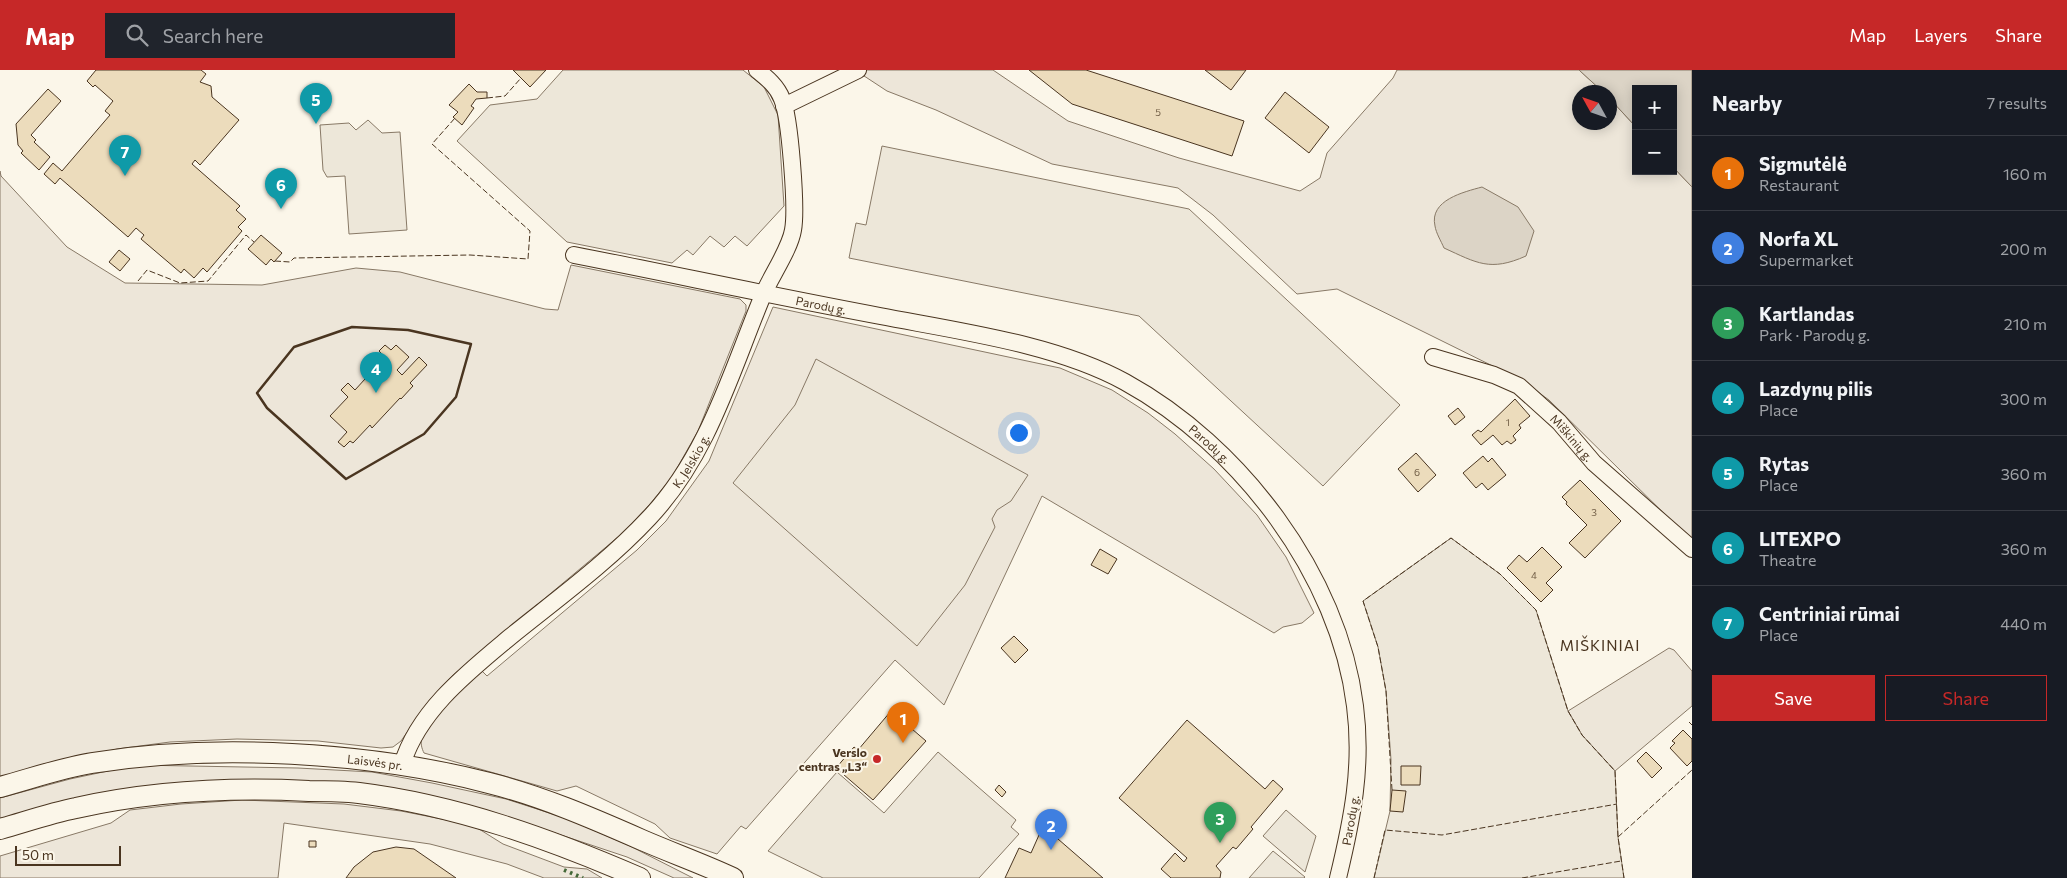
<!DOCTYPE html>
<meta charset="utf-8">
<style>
:root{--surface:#171b24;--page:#20242c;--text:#f1f3f6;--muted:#9ea1a6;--line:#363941;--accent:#c62828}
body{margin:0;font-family:Commissioner,sans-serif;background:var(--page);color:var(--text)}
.controls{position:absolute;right:15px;top:15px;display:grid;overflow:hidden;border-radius:0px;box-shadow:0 2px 12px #0003}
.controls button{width:45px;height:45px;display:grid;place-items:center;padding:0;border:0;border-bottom:1px solid var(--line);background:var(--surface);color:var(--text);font:25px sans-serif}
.compass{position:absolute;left:1572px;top:15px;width:45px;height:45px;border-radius:50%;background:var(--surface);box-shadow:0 2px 12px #0003;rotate:310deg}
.scale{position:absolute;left:15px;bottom:12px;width:106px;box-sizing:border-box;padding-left:5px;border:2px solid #4a3520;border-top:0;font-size:14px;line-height:18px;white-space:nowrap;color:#4a3520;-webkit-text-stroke:4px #fbf6e9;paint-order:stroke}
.you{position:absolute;left:1018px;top:362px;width:18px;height:18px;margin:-12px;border:4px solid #fff;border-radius:50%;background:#1a73e8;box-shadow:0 0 0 8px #1a73e833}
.badge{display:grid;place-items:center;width:32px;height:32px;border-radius:50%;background:var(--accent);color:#fff;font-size:16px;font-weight:700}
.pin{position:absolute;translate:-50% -41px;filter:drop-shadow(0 1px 2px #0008)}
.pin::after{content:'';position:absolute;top:26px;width:18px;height:15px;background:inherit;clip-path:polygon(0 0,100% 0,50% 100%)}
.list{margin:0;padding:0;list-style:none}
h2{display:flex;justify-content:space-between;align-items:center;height:65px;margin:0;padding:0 20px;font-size:21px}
h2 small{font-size:16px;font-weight:400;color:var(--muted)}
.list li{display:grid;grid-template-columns:32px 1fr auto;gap:15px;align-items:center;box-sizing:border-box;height:75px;padding:0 20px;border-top:1px solid var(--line)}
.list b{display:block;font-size:19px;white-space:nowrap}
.list p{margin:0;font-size:16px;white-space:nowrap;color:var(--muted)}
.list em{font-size:16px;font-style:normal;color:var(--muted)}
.actions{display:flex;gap:10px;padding:15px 20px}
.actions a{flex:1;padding:11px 0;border:1px solid var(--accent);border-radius:0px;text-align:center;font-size:18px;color:var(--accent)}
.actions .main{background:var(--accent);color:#fff}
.icon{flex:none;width:28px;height:28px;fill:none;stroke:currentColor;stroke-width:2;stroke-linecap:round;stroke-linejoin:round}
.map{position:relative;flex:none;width:1692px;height:808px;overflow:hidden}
header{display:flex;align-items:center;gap:30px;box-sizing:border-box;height:70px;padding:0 25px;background:var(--accent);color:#fff}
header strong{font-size:24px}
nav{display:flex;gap:28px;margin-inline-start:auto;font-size:18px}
.search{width:350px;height:45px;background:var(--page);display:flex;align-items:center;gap:12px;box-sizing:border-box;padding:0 18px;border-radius:0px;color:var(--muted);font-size:19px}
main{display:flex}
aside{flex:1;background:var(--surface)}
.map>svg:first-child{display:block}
</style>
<header>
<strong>Map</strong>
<div class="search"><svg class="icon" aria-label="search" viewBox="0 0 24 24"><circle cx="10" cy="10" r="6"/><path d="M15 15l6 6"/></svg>Search here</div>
<nav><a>Map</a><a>Layers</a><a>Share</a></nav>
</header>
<main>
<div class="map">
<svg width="1692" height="808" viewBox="0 0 1692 808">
<rect width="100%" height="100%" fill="#fbf6e9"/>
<path fill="#ede6d9" stroke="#887966" d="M855,0h138l75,51 111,37 121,33 20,-13 7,-25 66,-75 4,-8h182l24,22h-23v30h30v-23l26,28v44h37v-4l19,20v354l-143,-141 -28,-20 -184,-91 -40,5 -84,-79 -35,-27 -126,-24 -116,-54 -49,-19z
M0,101l1,5 66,71 58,36 137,2 94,-17 44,4 145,37 13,1 13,-45 169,34 6,6v6l-48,120 -26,46 -22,27 -26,28 -172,144 -24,26 -27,39 -8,6 -12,1 -63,-7 -81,-2 -67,3 -53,7 -117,30z
M773,237l287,61 52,22 36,23 27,21 39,35 43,46 29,42 28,56 -12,10 -19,4 -9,6 -232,-137 -98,209 -49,-45 -149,169 -5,-3 -24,28 -47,-16 -15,-14 -79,-38 -19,5 -133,-38c-2,-4 -4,-10 -2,-15 7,-23 42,-51 60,-67l5,5 150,-126 29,-29 43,-60z
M1669,578l5,2 18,21v35l-77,65 -33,-36 -14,-24z
M136,695l162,3 74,4 60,11 74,16 59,19 63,27 65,33h-19l-47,-21 -99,-33 -206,-42 -322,39v-23l70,-19z
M242,730l102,4 57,7 61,12 17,6 24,15 61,23 23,2 15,9h-58l-37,-14 -77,-20 -146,-21 -6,55h-278v-22l111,-33 19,-13 51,-6z"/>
<path fill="#ede7d9" stroke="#887966" d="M563,0h180l21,17 14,28 6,91 -37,40 -12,-10 -11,11 -14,-11 -17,19 -6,-5 -15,13 -105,-21 -110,-101 33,-36 47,-6z
M368,50l14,13 18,-1 7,98 -58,4 -4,-58 -18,1 -4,-7 -3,-45 29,-2 7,7z
M882,76l307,63 211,196 -77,81 -184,-170 -290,-58 7,-35 10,2z
M816,289l212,116 -17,26 -14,9 -5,9 3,8 -30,58 -48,61 -184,-163 62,-78z
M1451,468l49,36 36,36 32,101 14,24 33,36 3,66 6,41h-250l16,-67 1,-51 -5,-69 -8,-44 -15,-46z
M938,682l78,68 -5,7 8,7 -40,44h-156l-55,-27 69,-79 47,41z
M1286,740l30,26 -11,36 -42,-36z
M1273,781l32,26 -1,1h-55z"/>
<path fill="#dcd4c6" stroke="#887966" d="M1579,0h113v117l-19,-20v-78h-37v38l-26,-28v-7h-7z
M1482,117l36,20 16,24 -8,25c-36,16 -49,7 -82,-8 -3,-7 -8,-15 -9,-22 -6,-26 29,-34 47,-39z"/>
<path fill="#ecdcbc" stroke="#4a3520" d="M96,0h105l5,4 -6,8 11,4 1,11 27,23 -39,45 -5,-5 -3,4 48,42 -4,4 10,9 -8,8 4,4 -35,41 -4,-4 -9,10 -10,-9 -3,4 -40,-34 3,-4 -8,-7 -8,9 -68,-59 -5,6 -11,-10 9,-11 9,8 48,-56 -5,-4 8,-10 -18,-16 -2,2 -6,-6z
M513,0h33l-16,17z
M1029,0h57l158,51 -12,35 -160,-52z
M1205,0h41l-15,20z
M469,14l8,8h10v6l-11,1 -5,7 3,2 -12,17 -9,-8 5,-5 -9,-7z
M48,19l13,12 -30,34 5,5 -2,2 16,15 -11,13 -18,-17 2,-2 -5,-6 -2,-21z
M1285,22l44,35 -20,26 -44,-35z
M261,165l21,18 -8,9 -3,-3 -5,6 -18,-16z
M119,180l11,9 -10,12 -11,-9z
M385,275l6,5 5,-5 13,12 -12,13 5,5 17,-18 8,8 -17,18 3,3 -12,13 -1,-1 -28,30 -2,-3 -17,18 -3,-2 -6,6 -6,-5 9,-10 -17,-16 18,-19 -7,-7 7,-7 7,7 30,-33 -6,-6z
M1515,329l15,17 -11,9 2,3 -8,8 3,4 -5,4 -4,-3 -5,4 -9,-10 -12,10 -9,-10 6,-5 3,2z
M1458,338l7,9 -10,8 -7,-9z
M1416,383l20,22 -18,17 -20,-23z
M1483,386l5,6 4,-4 14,17 -18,15 -6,-7 -6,5 -13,-15z
M1580,410l41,41 -36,37 -16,-15 18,-18 -21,-21 1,-2 -5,-5z
M1542,477l20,20 -16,16 7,7 -12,12 -34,-34 12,-13 8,7z
M1100,479l17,10 -9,15 -17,-9z
M1014,566l14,14 -13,13 -14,-15z
M891,641l35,30 -53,59 -37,-32 18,-21 4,3z
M1187,650l78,69 8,-9 10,9 -32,38 2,2 -17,20 -3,-2 -17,19 5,6 -1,6h-49l-10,-9 14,-16 9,9 3,-4 -68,-60z
M1683,660l9,9v22l-5,5 -17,-18 5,-5 -3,-2z
M1646,682l16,16 -10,10 -15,-17z
M1401,696h20l-1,19h-19z
M999,715l7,7 -4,5 -7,-7z
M1392,720l14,1 -3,21 -13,-1z
M1043,756l60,52h-98l14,-30 12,5z
M309,771h7v6h-7z
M396,777l18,2 42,29h-110l8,-11 19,-15z"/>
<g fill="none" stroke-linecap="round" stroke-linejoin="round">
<defs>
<g id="minor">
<path d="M784,36l74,-36"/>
<path id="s1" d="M574,185c102,20 204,42 306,61 78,15 176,28 245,66 115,63 214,193 230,324 8,61 -3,114 -17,172"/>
<path id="s2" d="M1433,287l61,18 25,11 40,36 35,41 98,86"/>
<path id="s3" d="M402,695c16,-54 66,-93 108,-128 47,-38 98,-75 139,-119 59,-62 82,-146 114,-223 8,-19 27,-46 30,-65 4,-21 -3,-113 -11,-131 -5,-13 -15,-21 -25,-29"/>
</g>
<g id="major">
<path id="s4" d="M0,717c30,-8 61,-19 92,-24 123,-20 277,-11 397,20 52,13 103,35 153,57 30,13 61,24 91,38"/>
<path d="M0,759c25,-7 51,-16 76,-21 76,-17 156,-21 233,-17 17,0 33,0 50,2 97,12 191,46 281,85"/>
</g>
</defs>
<use href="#minor" stroke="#4a3520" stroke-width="18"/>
<use href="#major" stroke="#4a3520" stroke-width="22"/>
<use href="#minor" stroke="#fbf6e9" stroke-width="16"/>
<use href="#major" stroke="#fbf6e9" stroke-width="20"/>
<path stroke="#436837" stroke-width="4" stroke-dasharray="2.5 4" stroke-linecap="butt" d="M564,800l19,8"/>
<path stroke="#4a3520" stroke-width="1" stroke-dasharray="6 2.5" stroke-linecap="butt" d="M487,28l18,-2 16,-18
M275,191l15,1 4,-4 176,-3 58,4 2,-28 -98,-87 23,-26
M138,211l9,-11 33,13 28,-2 38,-46 8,7
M1689,652l3,3
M1392,720l-6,-99 -8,-44 -15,-46 88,-63 49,36 36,36 32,101 14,24 33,36 3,66 6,41
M1618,767l74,-67
M1374,808l11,-48 57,5 175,-31
M1522,808l99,-17"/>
<path stroke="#4a3520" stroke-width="2.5" d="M352,257l56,3 63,14 -15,53 -32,37 -78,45 -79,-71 -10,-15 37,-46z"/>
</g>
<circle fill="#c62828" stroke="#fbf6e9" stroke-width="2" cx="877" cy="689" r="5"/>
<g text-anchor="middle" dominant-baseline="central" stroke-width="4" stroke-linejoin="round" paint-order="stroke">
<g font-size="10" fill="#725f47">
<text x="1158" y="42">5</text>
<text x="1508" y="352">1</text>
<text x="1417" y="402">6</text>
<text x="1594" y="442">3</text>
<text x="1534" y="505">4</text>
</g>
<g font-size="12" fill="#4a3520" stroke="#fbf6e9">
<text stroke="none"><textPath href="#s1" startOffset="252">Parodų g.</textPath></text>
<text stroke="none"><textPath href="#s2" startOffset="165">Miškinių g.</textPath></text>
<text stroke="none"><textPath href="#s1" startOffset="672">Parodų g.</textPath></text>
<text stroke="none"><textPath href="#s3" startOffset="424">K. Jelskio g.</textPath></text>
<text stroke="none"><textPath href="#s4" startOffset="379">Laisvės pr.</textPath></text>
<text transform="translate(1350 750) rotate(-80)">Parodų g.</text>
</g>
<g font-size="12" font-weight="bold" fill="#4a3520" stroke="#fbf6e9" text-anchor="end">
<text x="867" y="682">Verslo<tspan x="867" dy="14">centras „L3“</tspan></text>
</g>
<g font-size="15" letter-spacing="1" fill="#4a3520" stroke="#fbf6e9">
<text x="1600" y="575">MIŠKINIAI</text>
</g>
</g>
</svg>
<div class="controls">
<button>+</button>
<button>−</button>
</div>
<svg class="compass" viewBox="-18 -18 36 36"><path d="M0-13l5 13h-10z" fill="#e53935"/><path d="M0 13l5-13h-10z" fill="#9ea1a6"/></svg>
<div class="scale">50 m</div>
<div class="you"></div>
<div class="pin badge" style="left:903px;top:673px;background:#e8710a">1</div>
<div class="pin badge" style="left:1051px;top:780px;background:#3f7fe0">2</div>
<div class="pin badge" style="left:1220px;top:773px;background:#2e9e5b">3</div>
<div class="pin badge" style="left:376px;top:323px;background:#0f9aa8">4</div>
<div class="pin badge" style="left:316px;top:54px;background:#0f9aa8">5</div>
<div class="pin badge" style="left:281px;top:139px;background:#0f9aa8">6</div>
<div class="pin badge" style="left:125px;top:106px;background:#0f9aa8">7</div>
</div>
<aside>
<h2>Nearby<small>7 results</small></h2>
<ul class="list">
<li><span class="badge" style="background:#e8710a">1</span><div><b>Sigmutėlė</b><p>Restaurant</p></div><em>160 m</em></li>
<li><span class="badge" style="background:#3f7fe0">2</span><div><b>Norfa XL</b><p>Supermarket</p></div><em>200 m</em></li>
<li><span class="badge" style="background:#2e9e5b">3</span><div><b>Kartlandas</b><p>Park · Parodų g.</p></div><em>210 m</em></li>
<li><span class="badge" style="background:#0f9aa8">4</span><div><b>Lazdynų pilis</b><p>Place</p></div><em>300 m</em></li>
<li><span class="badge" style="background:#0f9aa8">5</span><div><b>Rytas</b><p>Place</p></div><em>360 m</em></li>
<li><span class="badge" style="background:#0f9aa8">6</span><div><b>LITEXPO</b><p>Theatre</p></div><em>360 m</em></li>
<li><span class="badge" style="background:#0f9aa8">7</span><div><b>Centriniai rūmai</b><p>Place</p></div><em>440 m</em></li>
</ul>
<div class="actions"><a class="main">Save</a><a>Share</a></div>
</aside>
</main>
